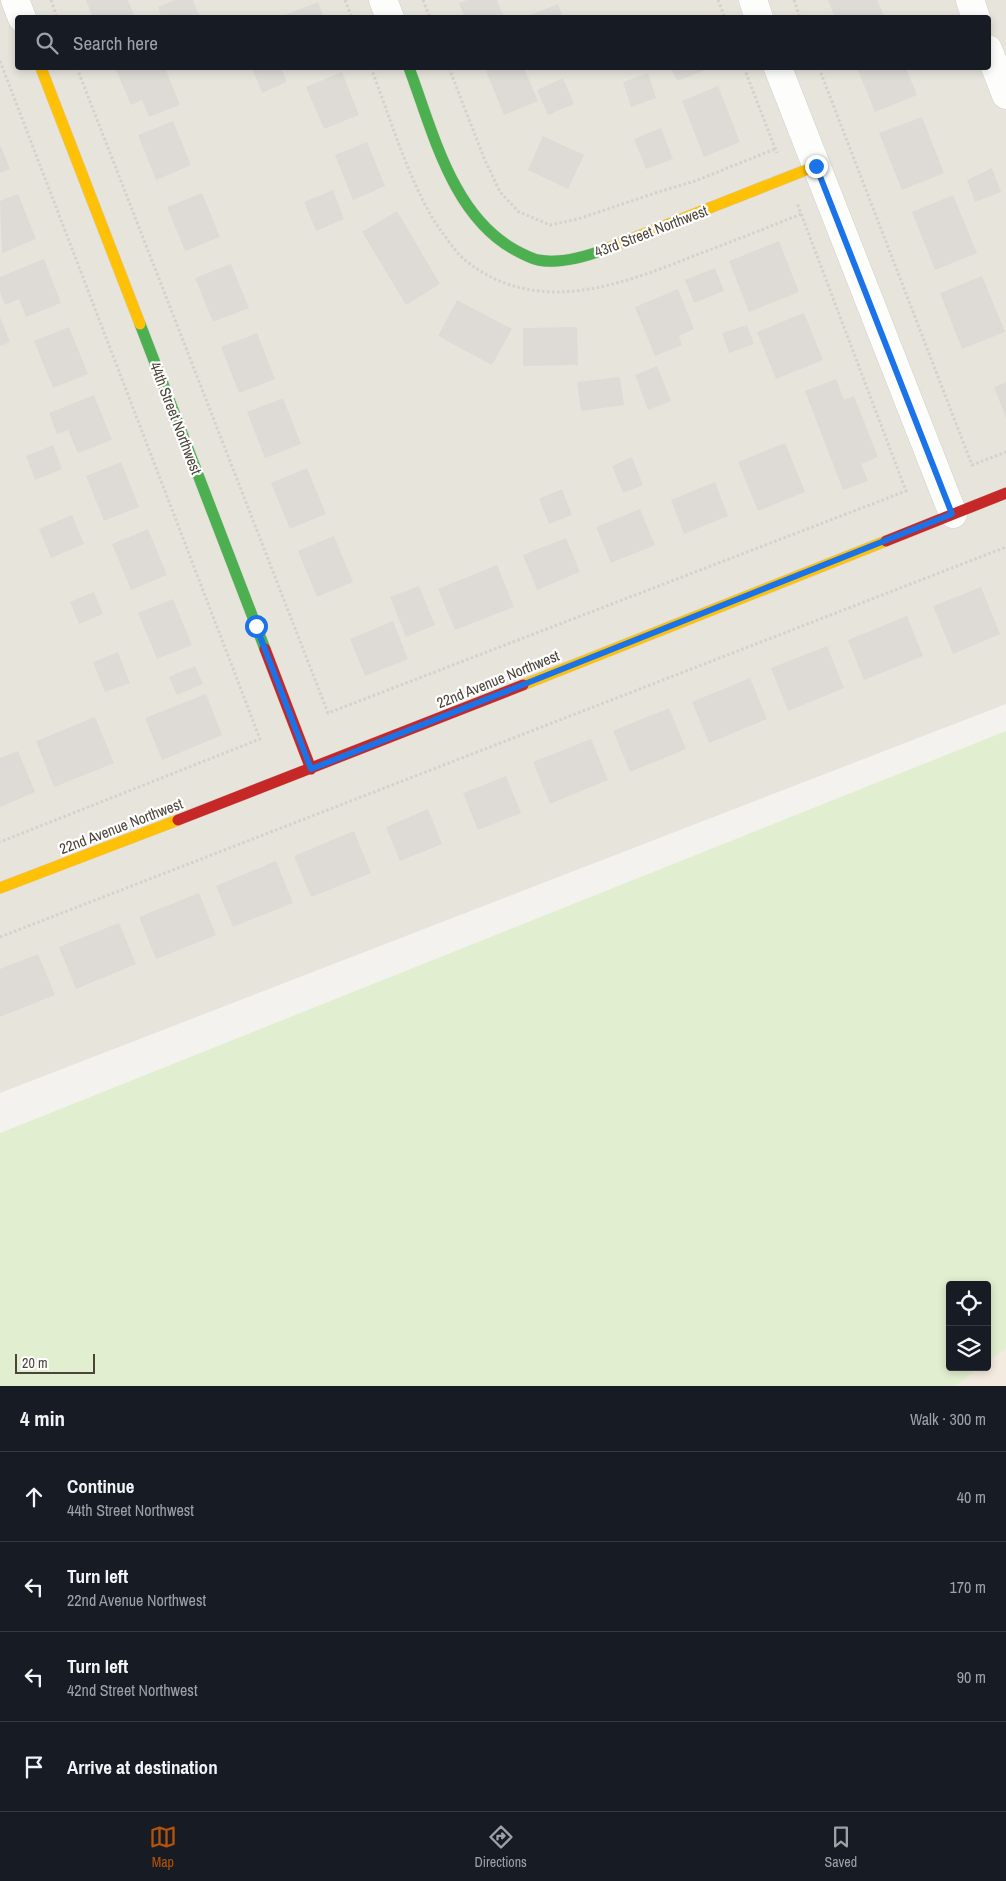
<!DOCTYPE html>
<meta charset="utf-8">
<style>
:root{--surface:#171b24;--page:#20242c;--text:#f1f3f6;--muted:#9ea1a6;--line:#363941;--accent:#b45309}
body{margin:0;font-family:"Archivo Narrow",sans-serif;background:var(--page);color:var(--text)}
.controls{position:absolute;right:15px;bottom:15px;display:grid;overflow:hidden;border-radius:5px;box-shadow:0 2px 8px #0003}
.controls button{width:45px;height:45px;display:grid;place-items:center;padding:0;border:0;border-bottom:1px solid var(--line);background:var(--surface);color:var(--text);font:25px sans-serif}
.scale{position:absolute;left:15px;bottom:12px;width:80px;box-sizing:border-box;padding-left:5px;border:2px solid #4b4439;border-top:0;font-size:14px;line-height:18px;white-space:nowrap;color:#4b4439;-webkit-text-stroke:4px #fff;paint-order:stroke}
.stop{position:absolute;width:15px;height:15px;margin:-11px;border:4px solid #1a73e8;border-radius:50%;background:#fff}
.stop.end{background:#1a73e8;border-color:#fff;box-shadow:0 1px 5px #0008}
.list{margin:0;padding:0;list-style:none}
h2{display:flex;justify-content:space-between;align-items:center;height:65px;margin:0;padding:0 20px;font-size:21px}
h2 small{font-size:16px;font-weight:400;color:var(--muted)}
.list li{display:grid;grid-template-columns:32px 1fr auto;gap:15px;align-items:center;box-sizing:border-box;height:90px;padding:0 20px;border-top:1px solid var(--line)}
.list b{display:block;font-size:19px;white-space:nowrap}
.list p{margin:0;font-size:16px;white-space:nowrap;color:var(--muted)}
.list em{font-size:16px;font-style:normal;color:var(--muted)}
.icon{flex:none;width:28px;height:28px;fill:none;stroke:currentColor;stroke-width:2;stroke-linecap:round;stroke-linejoin:round}
.map{position:relative;flex:none;width:1006px;height:1386px;overflow:hidden}
.search{position:absolute;background:var(--surface);box-shadow:0 2px 8px #0003;left:15px;right:15px;top:15px;height:55px;display:flex;align-items:center;gap:12px;box-sizing:border-box;padding:0 18px;border-radius:5px;color:var(--muted);font-size:19px}
.sheet{height:425px;background:var(--surface)}
nav{display:flex;justify-content:space-around;align-items:center;box-sizing:border-box;height:70px;border-top:1px solid var(--line);background:var(--surface);font-size:14px;color:var(--muted)}
nav a{display:grid;justify-items:center;gap:2px}
nav .on{color:var(--accent)}
.map>svg:first-child{display:block}
</style>
<div class="map">
<svg width="1006" height="1386" viewBox="0 0 1006 1386">
<rect width="100%" height="100%" fill="#f4f2ee"/>
<path fill="#e7e4dc" fill-rule="evenodd" d="M0,0h1006v704l-1006,389zM18,18h970v50h-970z"/>
<path fill="#f3ebdf" d="M1006,1349v37h-51l26,-19h6v-5z"/>
<path fill="#e1eecf" d="M1006,731v618l-19,13v-77h-37v82h31l-26,19h-955v-253z"/>
<path fill="#dedbd6" d="M86,0h42l7,18h-42z
M175,0h18l7,18h-38l-4,-11z
M467,0h30l7,18h-39l-6,-15z
M828,0h49l7,16 -49,2z
M318,2l6,16h-44v-1z
M558,4l5,14h-32l-1,-3z
M122,68h43l15,37 -31,12 -7,-17 -11,5 -15,-35z
M252,68h29l6,14 -25,11z
M496,68h28l14,33 -34,14 -18,-44z
M671,68h40l-34,13z
M857,68h49l11,27 -42,17z
M342,72l17,43 -35,14 -18,-42z
M648,73l8,25 -25,9 -8,-25z
M563,78l11,26 -26,11 -11,-25z
M718,86l22,56 -36,15 -22,-56z
M922,117l22,56 -42,17 -23,-57z
M173,121l18,44 -35,15 -18,-45z
M661,128l12,31 -27,10 -12,-30z
M543,136l41,19 -16,34 -40,-19z
M367,142l18,44 -32,14 -18,-45z
M0,144l10,25 -10,4z
M992,168l9,24 -26,10 -8,-22z
M333,190l11,29 -28,12 -12,-29z
M202,193l18,44 -35,14 -18,-44z
M18,194l18,45 -34,14 -2,-52z
M953,195l24,58 -42,17 -23,-58z
M397,211l43,73 -34,21 -44,-73z
M779,241l20,51 -50,20 -20,-51z
M44,259l17,44 -35,14 -7,-18 -14,6 -5,-13v-15z
M231,264l18,44 -36,14 -18,-44z
M715,268l9,23 -30,12 -9,-23z
M982,276l23,56 -43,17 -22,-56z
M678,289l16,40 -15,7 3,9 -27,11 -20,-49z
M457,300l55,29 -20,36 -54,-29z
M804,313l19,47 -47,19 -19,-47z
M0,317l10,25 -10,4z
M747,325l7,19 -25,9 -7,-20z
M69,327l19,47 -35,14 -19,-47z
M577,327l1,38 -55,1v-38z
M257,333l18,46 -36,14 -18,-46z
M657,366l14,35 -23,9 -13,-35z
M620,377l4,28 -43,6 -4,-29z
M836,379l8,21 10,-4 24,61 -17,7 7,17 -25,9 -38,-99z
M1006,382v36l-12,-31z
M94,395l18,45 -34,13 -10,-23 -11,4 -8,-21z
M283,398l18,46 -36,14 -18,-46z
M785,443l20,49 -47,19 -20,-49z
M53,445l9,24 -27,11 -9,-24z
M632,457l11,28 -20,8 -11,-27z
M121,462l18,45 -35,14 -18,-45z
M307,468l19,46 -36,15 -19,-46z
M715,482l13,34 -44,18 -13,-34z
M562,489l10,26 -23,9 -10,-25z
M640,509l15,36 -44,18 -15,-36z
M72,515l12,29 -33,14 -12,-29z
M148,529l19,46 -36,15 -19,-46z
M334,536l19,46 -36,15 -19,-46z
M566,538l14,34 -43,18 -14,-35z
M497,565l17,42 -59,23 -17,-41z
M419,586l16,39 -29,12 -16,-40z
M981,587l19,47 -47,20 -20,-48z
M94,592l9,22 -24,10 -9,-22z
M173,599l19,46 -35,14 -19,-46z
M907,616l16,40 -59,24 -16,-40z
M393,621l15,38 -43,17 -15,-37z
M827,646l17,42 -56,23 -17,-43z
M118,652l12,31 -25,9 -12,-30z
M195,666l8,18 -26,11 -8,-18z
M750,678l17,41 -58,24 -17,-41z
M206,694l16,41 -60,25 -17,-42z
M669,708l17,41 -56,23 -17,-41z
M95,717l19,46 -60,24 -18,-46z
M591,739l17,41 -58,24 -17,-42z
M18,751l17,41 -35,15v-49z
M506,776l15,37 -43,17 -15,-37z
M428,809l14,35 -42,17 -14,-34z
M354,831l17,42 -60,24 -17,-41z
M276,861l17,42 -60,24 -17,-41z
M199,893l17,42 -60,24 -17,-42z
M119,923l17,41 -60,25 -17,-42z
M38,954l17,41 -55,22v-48z"/>
<g fill="none" stroke-linecap="round" stroke-linejoin="round">
<defs>
<path id="street" d="M15,0l7,18
M383,0l7,18
M753,0l6,18
M970,0l6,18
M988,49l18,46
M778,68l175,446"/>
<path id="fast" d="M409,68c24,63 43,149 108,183 6,3 13,7 21,9 22,4 50,-4 70,-12
M140,324l125,325"/>
<path id="slow" d="M41,68l99,256
M608,248l208,-82
M523,685l363,-144
M0,888l178,-68"/>
<path id="jam" d="M886,541l120,-48
M265,649l46,120
M178,820l345,-135"/>
</defs>
<use href="#street" stroke="#d2d0cb" stroke-width="29"/>
<use href="#fast" stroke="#d3cfc5" stroke-width="12"/>
<use href="#slow" stroke="#d3cfc5" stroke-width="12"/>
<use href="#jam" stroke="#d3cfc5" stroke-width="12"/>
<path stroke="#d3d2cc" stroke-width="3" stroke-dasharray="2.5 2.5" stroke-linecap="butt" d="M51,0l6,18
M345,0l7,18
M423,0l7,18
M718,0l7,18
M794,0l6,18
M0,61l260,678 -260,103
M77,68l251,645 578,-222 -109,-288
M371,68c19,49 40,121 70,163 7,9 15,22 24,29 70,57 153,26 226,-3 37,-14 73,-28 110,-43
M449,68l35,90 16,34 19,20 31,13 28,-6 77,-26 40,-12 80,-32
M744,68l33,85
M819,68l153,397 34,-13
M0,937l1006,-390"/>
<use href="#street" stroke="#fdfdfc" stroke-width="28"/>
<use href="#fast" stroke="#4caf50" stroke-width="11"/>
<use href="#slow" stroke="#ffc107" stroke-width="11"/>
<use href="#jam" stroke="#c62828" stroke-width="11"/>
</g>
<g fill="none" stroke-linecap="round" stroke-linejoin="round">
<path stroke="#1a73e8" stroke-width="6" d="M256,626l55,143 641,-255 -136,-348"/>
</g>
<g text-anchor="middle" dominant-baseline="central" stroke-width="4.5" stroke-linejoin="round" paint-order="stroke">
<g font-size="15" fill="#4b4439" stroke="#fff">
<text transform="translate(651 231) rotate(-21)">43rd Street Northwest</text>
<text transform="translate(176 418) rotate(69)">44th Street Northwest</text>
<text transform="translate(498 679) rotate(-22)">22nd Avenue Northwest</text>
<text transform="translate(121 826) rotate(-21)">22nd Avenue Northwest</text>
</g>
</g>
</svg>
<div class="controls">
<button><svg class="icon" aria-label="locate" viewBox="0 0 24 24"><circle cx="12" cy="12" r="6"/><path d="M12 2v4M12 18v4M2 12h4M18 12h4"/></svg></button>
<button><svg class="icon" aria-label="layers" viewBox="0 0 24 24"><path d="M12 4l9 5-9 5-9-5zM3 14l9 5 9-5"/></svg></button>
</div>
<div class="scale">20 m</div>
<div class="stop" style="left:256px;top:626px"></div>
<div class="stop end" style="left:816px;top:166px"></div>
<div class="search"><svg class="icon" aria-label="search" viewBox="0 0 24 24"><circle cx="10" cy="10" r="6"/><path d="M15 15l6 6"/></svg>Search here</div>
</div>
<section class="sheet">
<h2>4 min<small>Walk · 300 m</small></h2>
<ul class="list">
<li><svg class="icon" aria-label="ahead" viewBox="0 0 24 24"><path d="M12 20V5M6 11l6-6 6 6"/></svg><div><b>Continue</b><p>44th Street Northwest</p></div><em>40 m</em></li>
<li><svg class="icon" aria-label="left" viewBox="0 0 24 24"><path d="M17 20v-9H6M10 6l-5 5 5 5"/></svg><div><b>Turn left</b><p>22nd Avenue Northwest</p></div><em>170 m</em></li>
<li><svg class="icon" aria-label="left" viewBox="0 0 24 24"><path d="M17 20v-9H6M10 6l-5 5 5 5"/></svg><div><b>Turn left</b><p>42nd Street Northwest</p></div><em>90 m</em></li>
<li><svg class="icon" aria-label="arrive" viewBox="0 0 24 24"><path d="M6 21V4h12l-3 4 3 4H6"/></svg><div><b>Arrive at destination</b></div></li>
</ul>
</section>
<nav>
<a class="on"><svg class="icon" aria-label="map" viewBox="0 0 24 24"><path d="M3 6l6-2 6 2 6-2v14l-6 2-6-2-6 2zM9 4v14M15 6v14"/></svg>Map</a>
<a><svg class="icon" aria-label="directions" viewBox="0 0 24 24"><path d="M12 3l9 9-9 9-9-9zM9 14v-3h6M13 9l2 2-2 2"/></svg>Directions</a>
<a><svg class="icon" aria-label="saved" viewBox="0 0 24 24"><path d="M7 4h10v16l-5-4-5 4z"/></svg>Saved</a>
</nav>
